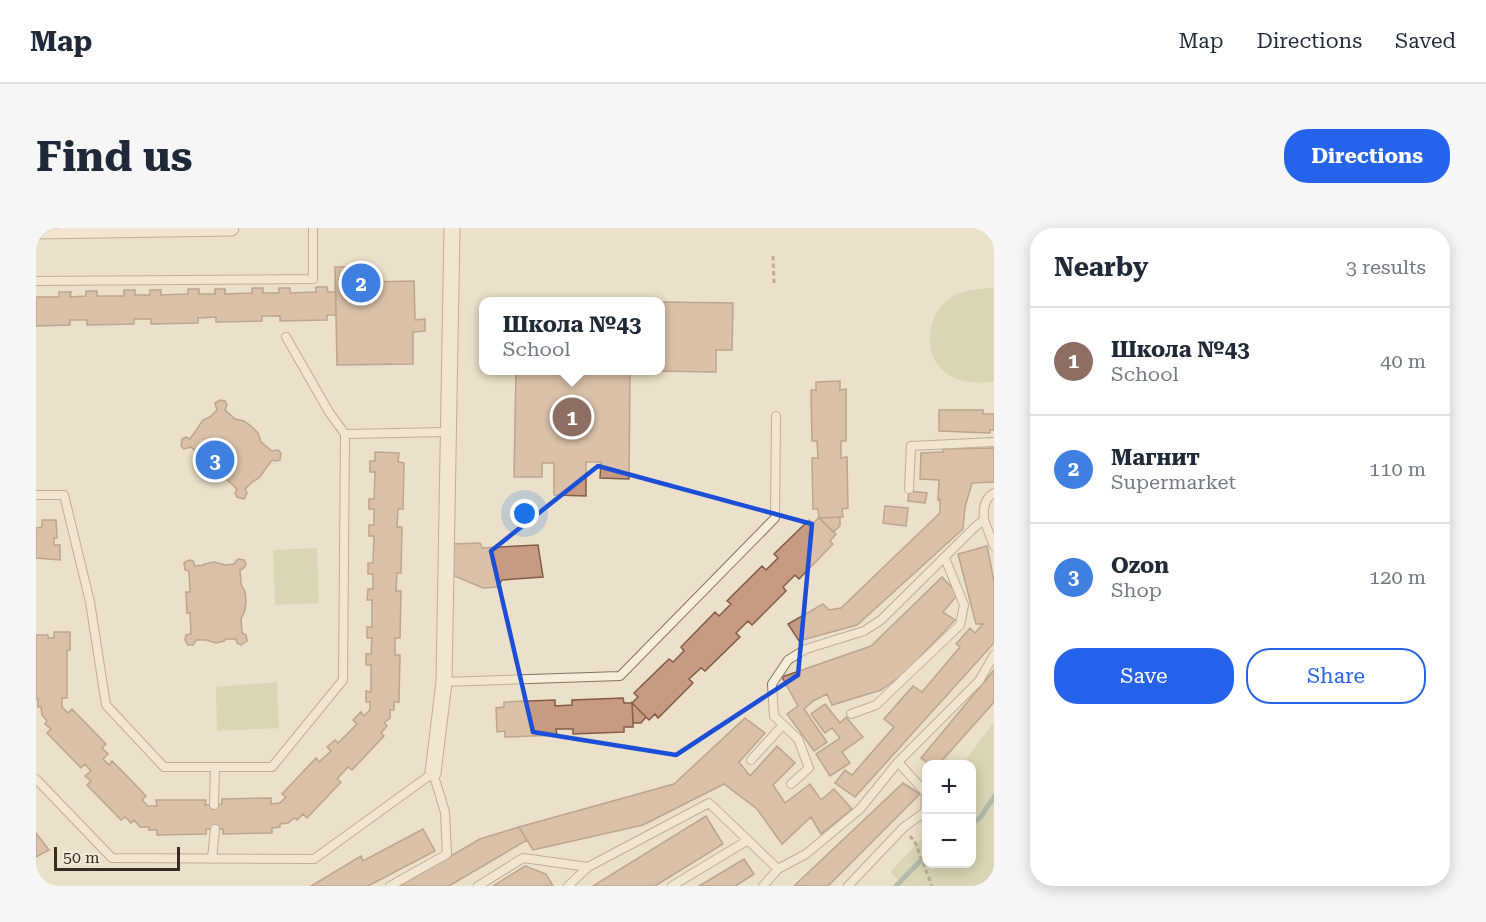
<!DOCTYPE html>
<meta charset="utf-8">
<style>
:root{--surface:#fff;--page:#f6f6f7;--text:#1f2937;--muted:#747a83;--line:#e0e1e3;--accent:#2563eb}
body{margin:0;font-family:"Roboto Serif",serif;background:var(--page);color:var(--text)}
.controls{position:absolute;right:18px;bottom:18px;display:grid;overflow:hidden;border-radius:12px;box-shadow:0 3px 15px #0003}
.controls button{width:54px;height:54px;display:grid;place-items:center;padding:0;border:0;border-bottom:2px solid var(--line);background:var(--surface);color:var(--text);font:30px sans-serif}
.scale{position:absolute;left:18px;bottom:15px;width:126px;box-sizing:border-box;padding-left:6px;border:3px solid #382b21;border-top:0;font-size:16px;line-height:21px;white-space:nowrap;color:#382b21;-webkit-text-stroke:4px #f3ead8;paint-order:stroke}
.you{position:absolute;left:489px;top:286px;width:21px;height:21px;margin:-15px;border:4px solid #fff;border-radius:50%;background:#1a73e8;box-shadow:0 0 0 9px #1a73e833}
.badge{display:grid;place-items:center;width:39px;height:39px;border-radius:50%;background:var(--accent);color:#fff;font-size:20px;font-weight:700}
.pin{position:absolute;translate:-50% -50%;border:3px solid #fff;box-shadow:0 2px 6px #0006}
.popup{position:absolute;left:443px;top:69px;width:186px;height:78px;box-sizing:border-box;display:grid;place-content:center;border-radius:12px;background:var(--surface);filter:drop-shadow(0 2px 4px #0005);font-size:20px;white-space:nowrap;color:var(--muted)}
.popup b{font-size:22px;color:var(--text)}
.popup::after{content:'';position:absolute;left:50%;top:100%;margin-left:-12px;border:12px solid transparent;border-top-color:var(--surface)}
.list{margin:0;padding:0;list-style:none}
h2{display:flex;justify-content:space-between;align-items:center;height:78px;margin:0;padding:0 24px;font-size:26px}
h2 small{font-size:20px;font-weight:400;color:var(--muted)}
.list li{display:grid;grid-template-columns:39px 1fr auto;gap:18px;align-items:center;box-sizing:border-box;height:108px;padding:0 24px;border-top:2px solid var(--line)}
.list b{display:block;font-size:22px;white-space:nowrap}
.list p{margin:0;font-size:20px;white-space:nowrap;color:var(--muted)}
.list em{font-size:20px;font-style:normal;color:var(--muted)}
.actions{display:flex;gap:12px;padding:18px 24px}
.actions a{flex:1;padding:14px 0;border:2px solid var(--accent);border-radius:24px;text-align:center;font-size:21px;color:var(--accent)}
.actions .main{background:var(--accent);color:#fff}
.map{position:relative;flex:none;width:958px;height:658px;overflow:hidden;border-radius:24px}
header{display:flex;align-items:center;gap:36px;box-sizing:border-box;height:84px;padding:0 30px;background:var(--surface);border-bottom:2px solid var(--line)}
header strong{font-size:28px}
nav{display:flex;gap:33px;margin-inline-start:auto;font-size:21px}
.intro{display:flex;align-items:center;justify-content:space-between;box-sizing:border-box;height:144px;padding:0 36px}
h1{margin:0;font-size:42px}
.button{padding:15px 27px;border-radius:24px;background:var(--accent);color:#fff;font-size:21px;font-weight:700}
main{display:flex;gap:36px;padding:0 36px}
aside{flex:1;background:var(--surface);border-radius:24px;box-shadow:0 3px 15px #0003}
.map>svg:first-child{display:block}
</style>
<header>
<strong>Map</strong>
<nav><a>Map</a><a>Directions</a><a>Saved</a></nav>
</header>
<div class="intro"><h1>Find us</h1><a class="button">Directions</a></div>
<main>
<div class="map">
<svg width="958" height="658" viewBox="0 0 958 658">
<rect width="100%" height="100%" fill="#ebe0c9"/>
<path fill="#c6c99e" d="M958,60v94c-17,1 -30,2 -45,-7 -29,-17 -23,-64 4,-79 12,-7 28,-7 41,-8z
M281,320l2,55 -44,2 -2,-55z
M241,454l2,46 -62,3 -1,-44z
M958,494v164h-98l2,-6 -8,-8 31,-32 5,-15v39h46v-100h-13l5,-2z"/>
<g fill="none" stroke-linecap="round" stroke-linejoin="round">
<path stroke="#708e85" stroke-width="5" d="M936,595l8,-5 14,-21
M860,658l30,-31"/>
</g>
<path fill="#c69b82" stroke="#845c47" stroke-width="1.5" d="M299,39h37l1,15 41,-1 1,39 10,-1v12l-12,1v32l-76,1z
M280,59h11l1,5h8v23h-9v5l-47,1v-5h-18v5l-46,1v-5l-18,1v5l-47,1v-5h-17v5l-47,1v-5h-17v5l-34,1v-29h23v-5h12l-1,5 16,-1v-5h11v5h27v-6h11v5h15v-5h11v5l27,-1v-5h11v5h16v-5h10v5l27,-1v-5h11v5h16v-5h11v5l26,-1z
M624,74l73,1 -1,47h-16v22l-63,-1 7,-1z
M480,142h114l-1,109 -29,-1 1,-16h-15v34l-32,-1v-32h-12v14h-28z
M804,153v9l6,-1v52h-5v17l6,-1 1,51 -6,1 1,8 -24,1 -1,-9h-5l-1,-51h6l-1,-17h-5l-1,-51h5v-8z
M184,172l5,1 2,4 -2,5 10,9 9,2 7,5 7,7 3,9 11,9 6,-1 3,3 -1,7 -4,1 -4,-1 -13,18 -7,4 -7,7 2,4 -3,6 -7,-2 -2,-4 2,-4 -15,-14 -3,3 -15,-14 2,-3 -15,-14 -7,2 -3,-3 1,-7 4,-2 4,2 13,-19 7,-3 7,-7 -2,-7z
M903,182h44v4h11v16h-4v3l-51,-2z
M958,220v34l-22,1 -7,24 -2,22 -106,96 -58,16 -11,-17 35,-20 6,6 12,-2 99,-95v-14l-2,1 1,-20 -19,-1 1,-26 22,-1v-3z
M339,224l24,1 -1,9 6,1 -1,46h-5l-1,18h5l-1,46h-4l-1,18h5l-1,47h-5v17h5l-1,47h-5v8h-4v8l-6,5 3,3 -6,7 3,3 -32,34 -4,-3 -11,12 4,3 -34,36 -4,-4 -6,6 -3,-2 -6,5 -8,1v3l-8,1v5l-49,1v-5h-17v5l-49,1v-5h-8v-3h-9l-6,-7 -3,3 -6,-6 -4,3 -34,-35 4,-4 -6,-5 6,-5 -6,-7 -4,4 -34,-35 4,-4 -6,-5 2,-3 -5,-6 -1,-8h-3v-8h-2v-64h12v3h6v-6h16v18h-3v48h-5v9l6,6 4,-4 34,35 -4,4 6,6 -5,5 6,6 3,-4 17,17 17,18 -4,4 6,6h9l-1,-6h50l-1,5h9l8,-1v-5l49,-1v6l9,-1 6,-6 -4,-3 34,-36 3,4 12,-11 -4,-4 8,-7 3,3 19,-19 -4,-4 8,-8 3,4 6,-6v-8h-4v-11l5,1v-27h-5v-11h5l1,-16h-5v-11h5v-27h-5l1,-11h5v-15h-5v-11h5l1,-27h-5v-11h5v-16h-5v-10h5l1,-27h-5v-11h5z
M873,263l18,2 -2,10 -17,-2z
M849,278l23,2 -2,18 -23,-3z
M804,289v9l-7,6 -14,-14z
M783,290l17,16 -6,7 3,3 -34,35 -4,-4 -12,12 3,4 -34,34 -4,-4 -12,12 4,4 -35,34 -4,-3 -12,11 4,4 -35,35 -3,-4 -6,6 -17,-17 6,-6 -4,-4 35,-34 4,3 11,-11 -3,-4 34,-35 4,4 12,-12 -4,-3 35,-35 4,4 12,-12 -4,-4 35,-34 4,3z
M6,292h14l1,18h-3v7h6v15l-24,-2v-30l6,-1z
M444,315l2,5 56,-3 5,32 -41,3 -4,7 -15,1 -33,-14 2,-30z
M951,318l7,35v62l-139,154 -20,-14 10,-13 7,5 42,-48 -10,-8 29,-33 9,6 38,-45 -4,-3 14,-16 5,5 8,-9h-7l-18,-70z
M202,331l6,1 2,4 -2,4 -4,2 1,14 4,8 1,9 -1,9 -4,9 1,14 4,2 1,6 -6,4 -4,-2 -1,-4h-10l-2,2 -8,2 -10,-3h-10l-3,5h-5l-3,-5 1,-5 5,-1 -1,-21h-3l-1,-21h4l-1,-21 -4,-1 -1,-7 5,-3 4,1 2,5 9,-1v-1l10,-2 11,3 9,-1z
M906,349l16,17 -15,18 12,8 -50,53 -24,17 -49,15 -5,-11 -14,7 -9,8 23,33 -13,9 -27,-37 11,-8 -16,-29 89,-31z
M958,442v32l-55,62h-10l-8,-6z
M587,470l1,5h8l1,20v4h-9v5l-51,2v-5h-17l1,6 -52,2v-6l-8,1 -1,-24 8,-1v-5l51,-2v6l17,-1v-5z
M596,475l14,14 -5,6h-8z
M789,476l15,19 6,-6 17,20 -21,15 8,11 -20,13 -14,-22 24,-16 -8,-10 -7,5 -14,-19z
M709,490l20,15 -26,29 11,14 27,-30 18,17 -22,22 12,18 25,-19 11,16 13,-11 18,20 -31,25 -10,-17 -29,27 -25,-35 -33,-25 -81,41 -110,25 -14,-23 155,-43z
M867,555l17,11 -92,92h-34z
M670,588l17,28 -68,42h-62z
M483,599l8,13 -78,46h-50l81,-47z
M387,601l12,22 -67,35h-57l50,-30 2,5z
M0,605l13,17 -13,7z
M708,631l10,15 -17,11v1h-38z
M489,638l21,8 7,12h-60z"/>
<g fill="none" stroke-linecap="round" stroke-linejoin="round">
<defs>
<path id="lane" d="M0,53l277,-2v-51
M250,109l43,75 16,22 102,-2
M873,261l2,-43 83,-4
M0,267h28l26,107 16,103 58,62h108l71,-87 2,-246
M948,292c-1,-10 0,-22 10,-27
M408,454l176,-6 155,-158 1,-102
M815,486l25,-9 84,-80 4,-20 -19,-47
M715,532l32,-35
M862,534l81,-81 15,-26
M0,551l76,79 202,1 119,-86 12,39 2,42 -57,32
M755,556l18,-16 -11,-29 -24,-23 -2,-32 16,-24 18,-11 58,-18 17,-11 95,-94 8,-6 10,26
M178,577l1,-38
M176,631l3,-30
M442,658l45,-28 65,9 121,-64 69,66
M532,658l20,-19
M636,658l76,-46
M727,658l15,-17 28,-15 54,-45 38,-47 28,31 -1,19 -21,15 -56,59"/>
<path id="street" d="M0,3l195,-3
M397,545l11,-91 8,-454"/>
</defs>
<use href="#lane" stroke="#86725f" stroke-width="10"/>
<use href="#street" stroke="#86725f" stroke-width="17"/>
<path stroke="#86725f" stroke-width="3" stroke-dasharray="4.5 3" stroke-linecap="butt" d="M737,28l1,27
M874,608l5,6 17,44"/>
<use href="#lane" stroke="#f7eddc" stroke-width="8"/>
<use href="#street" stroke="#f7eddc" stroke-width="15"/>
</g>
<path d="M0 0H958V658H0ZM562,238l214,58 -14,151 -122,80 -143,-23 -42,-181z" fill="#ebe0c9" fill-opacity=".55" fill-rule="evenodd"/>
<path fill="none" stroke="#1d4ed8" stroke-width="4.5" stroke-linejoin="round" d="M562,238l214,58 -14,151 -122,80 -143,-23 -42,-181z"/>
</svg>
<div class="controls">
<button>+</button>
<button>−</button>
</div>
<div class="scale">50 m</div>
<div class="you"></div>
<div class="pin badge" style="left:536px;top:189px;background:#8d6e63">1</div>
<div class="popup"><b>Школа №43</b>School</div>
<div class="pin badge" style="left:325px;top:55px;background:#3f7fe0">2</div>
<div class="pin badge" style="left:179px;top:232px;background:#3f7fe0">3</div>
</div>
<aside>
<h2>Nearby<small>3 results</small></h2>
<ul class="list">
<li><span class="badge" style="background:#8d6e63">1</span><div><b>Школа №43</b><p>School</p></div><em>40 m</em></li>
<li><span class="badge" style="background:#3f7fe0">2</span><div><b>Магнит</b><p>Supermarket</p></div><em>110 m</em></li>
<li><span class="badge" style="background:#3f7fe0">3</span><div><b>Ozon</b><p>Shop</p></div><em>120 m</em></li>
</ul>
<div class="actions"><a class="main">Save</a><a>Share</a></div>
</aside>
</main>
